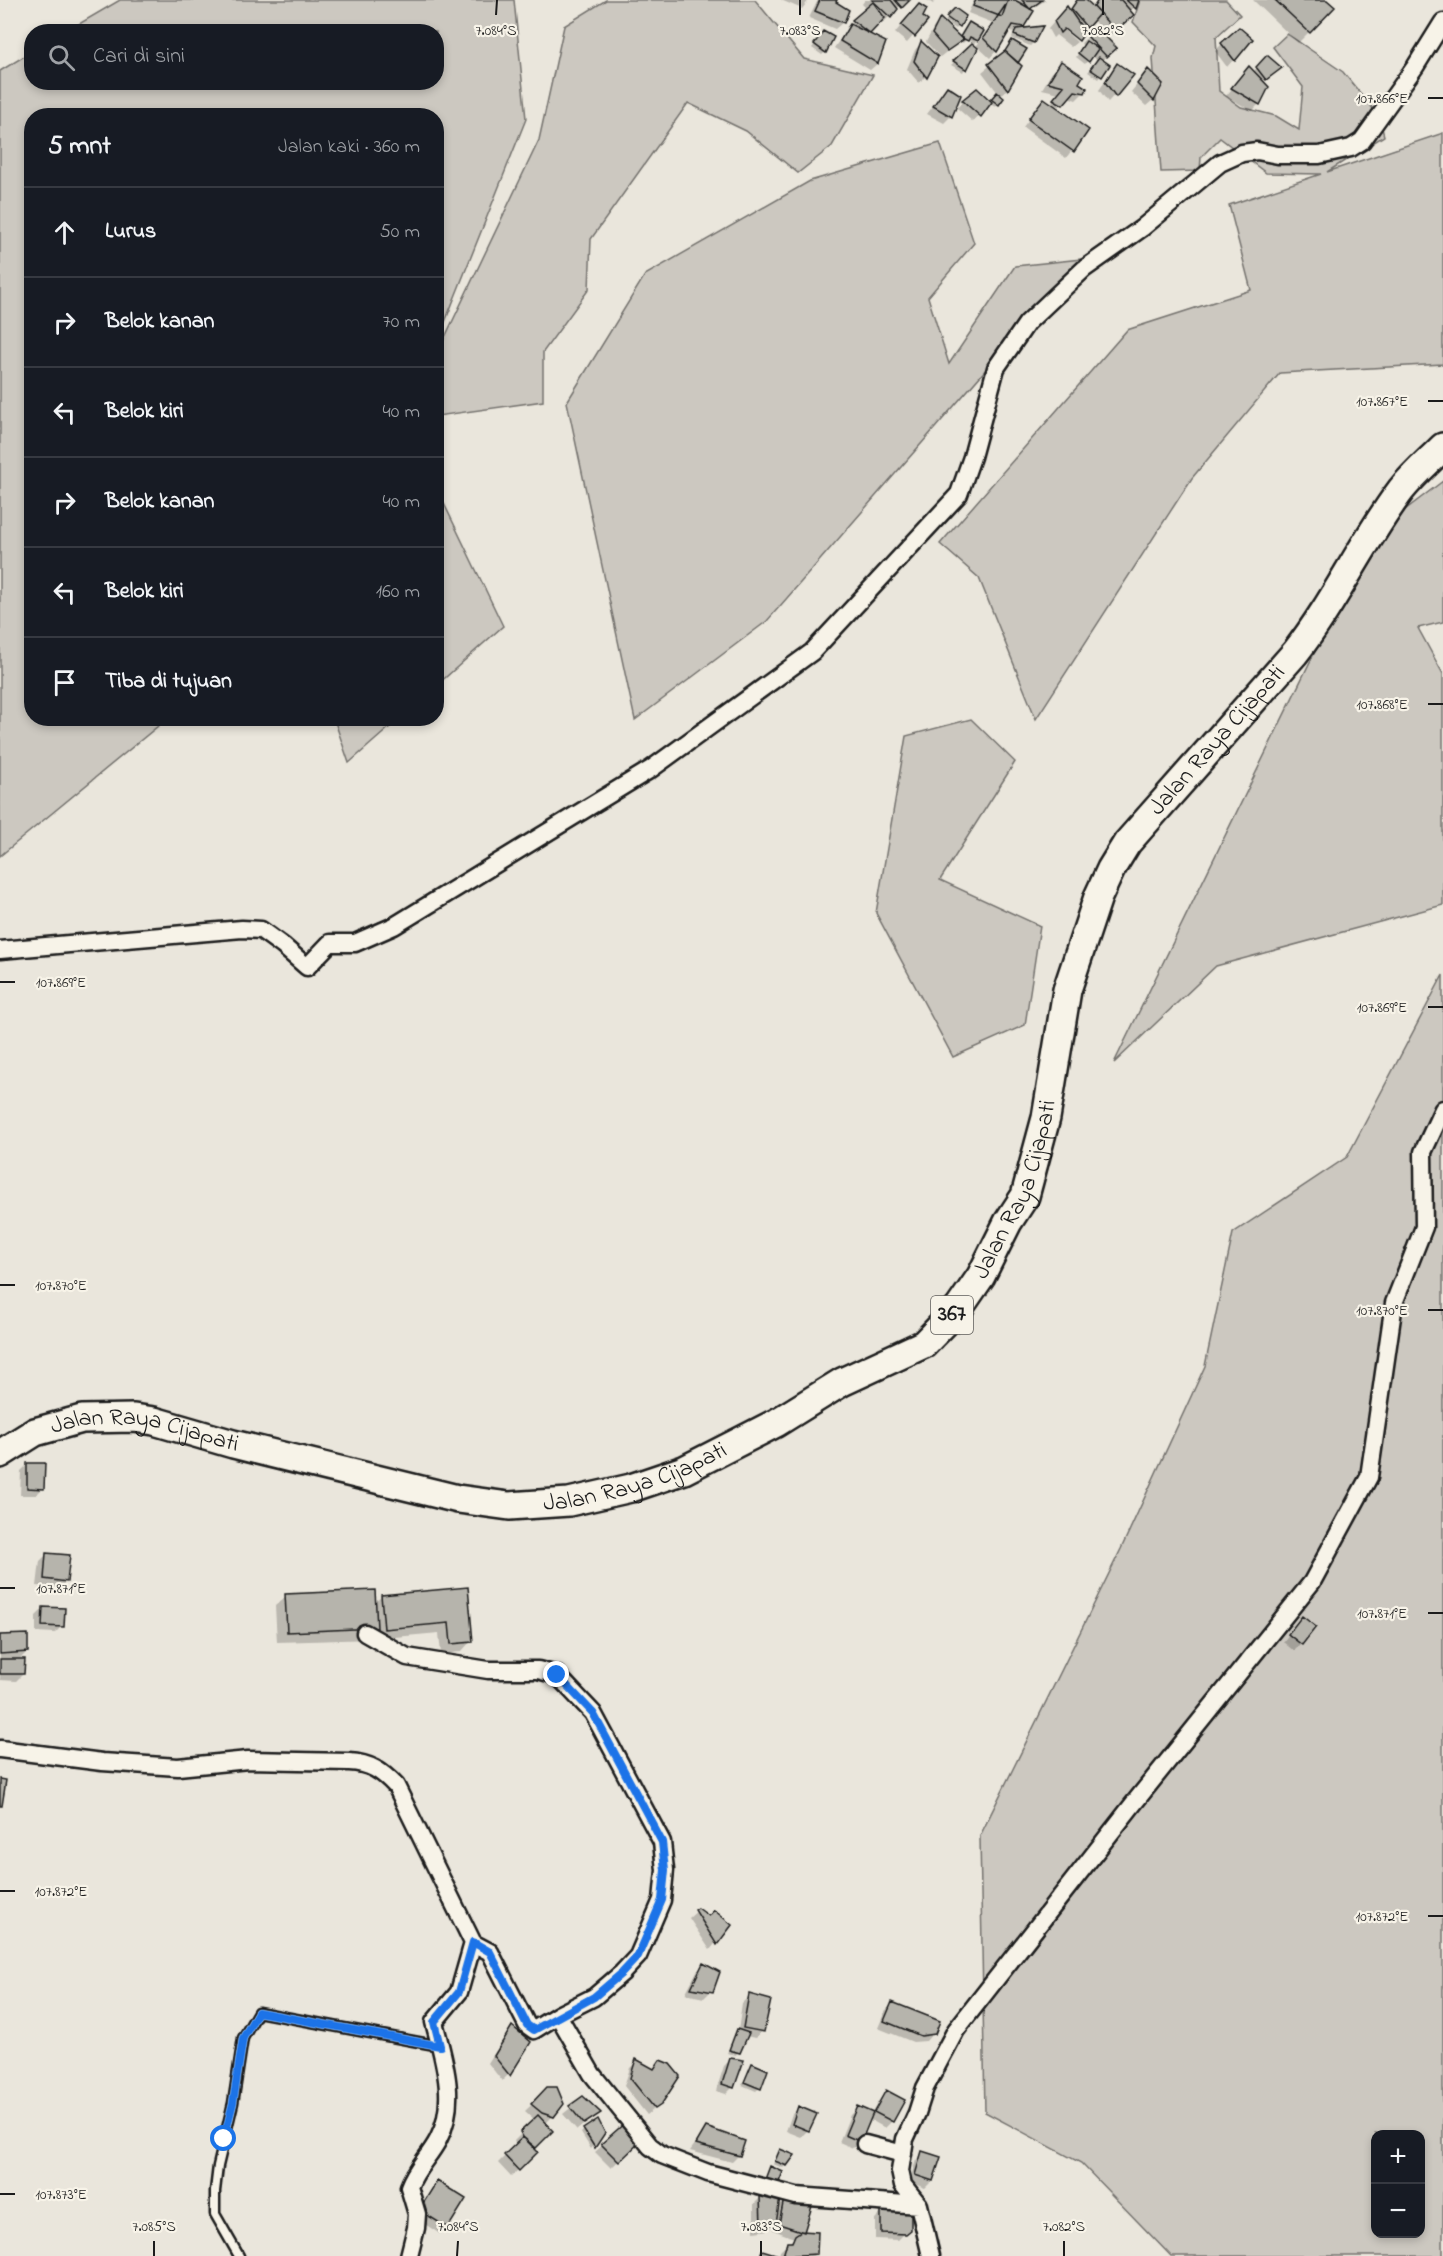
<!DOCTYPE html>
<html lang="id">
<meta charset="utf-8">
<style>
:root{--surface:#171b24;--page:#20242c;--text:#f1f3f6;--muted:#9ea1a6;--line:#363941}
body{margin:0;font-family:"Indie Flower",sans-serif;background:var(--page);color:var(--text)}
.controls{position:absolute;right:18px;bottom:18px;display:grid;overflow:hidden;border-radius:12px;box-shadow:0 3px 9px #0003}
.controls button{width:54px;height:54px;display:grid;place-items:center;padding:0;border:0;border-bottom:2px solid var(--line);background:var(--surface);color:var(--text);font:30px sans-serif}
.stop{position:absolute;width:18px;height:18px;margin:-14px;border:4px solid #1a73e8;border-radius:50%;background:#fff}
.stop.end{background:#1a73e8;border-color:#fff;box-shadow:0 2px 6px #0008}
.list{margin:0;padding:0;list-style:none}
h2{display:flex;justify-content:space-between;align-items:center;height:78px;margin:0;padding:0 24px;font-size:26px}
h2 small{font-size:20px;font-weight:400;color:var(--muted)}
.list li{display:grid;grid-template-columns:39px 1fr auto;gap:18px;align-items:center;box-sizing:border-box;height:90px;padding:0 24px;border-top:2px solid var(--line)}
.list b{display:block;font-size:22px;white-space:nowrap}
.list em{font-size:20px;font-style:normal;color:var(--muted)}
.icon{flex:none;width:33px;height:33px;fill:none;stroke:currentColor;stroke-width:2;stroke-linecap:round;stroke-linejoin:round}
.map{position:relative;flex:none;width:1443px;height:2256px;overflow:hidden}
.search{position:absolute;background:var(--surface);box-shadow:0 3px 9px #0003;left:24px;top:24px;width:420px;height:66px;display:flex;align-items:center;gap:15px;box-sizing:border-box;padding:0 21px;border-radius:24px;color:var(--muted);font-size:22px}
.panel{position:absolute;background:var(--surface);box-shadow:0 3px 9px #0003;left:24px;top:108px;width:420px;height:618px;border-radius:24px}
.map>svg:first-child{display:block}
</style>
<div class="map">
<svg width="1443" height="2256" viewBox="0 0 1443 2256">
<rect width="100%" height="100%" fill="#eae6dc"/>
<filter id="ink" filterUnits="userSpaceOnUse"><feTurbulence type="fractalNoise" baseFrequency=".0167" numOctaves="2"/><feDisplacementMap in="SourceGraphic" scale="12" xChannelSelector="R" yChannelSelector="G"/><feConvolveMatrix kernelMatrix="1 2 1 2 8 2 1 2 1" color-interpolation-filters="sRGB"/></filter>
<g filter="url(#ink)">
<path fill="#ccc8c0" stroke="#74726e" stroke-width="1.5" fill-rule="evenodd" d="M120,0h394l12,119 -89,223 -1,-226h-404v602l123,1 3,7 -158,130v-785l31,-19 1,30h404v-50l-369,-1z
M606,0h149l49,59 69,16 -41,71 -34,27 -52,-42 -58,-28 -97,136 -2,50 -46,63v49l-106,15v-62l102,-214 25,-114z
M1140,0h86l14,15 -24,22 3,54 22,16 35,9 23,14 4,-43 -30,-40 14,-13 56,38 36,44 5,20 -57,36 116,-39v231l-163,9 -88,105 -156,241 -57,-141 -39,-34 187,-214 124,-40 -22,-85 92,-31 -55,-1 -46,-35 -19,19 -1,14 -39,1 -8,-114 3,-12 -23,-24z
M940,143l34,100 -46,54 21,67 66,-98 67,-7 -315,362 -132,99 -68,-318 78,-127 165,-94z
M1443,481v141l-25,6 25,46v231l-227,61 -102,97 258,-528z
M436,487l67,139 -66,59h-1z
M334,719v-1l65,1 -50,44z
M971,719l44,43 -75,118 100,46 -15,99 -72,32 -77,-144 30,-177z
M1443,975v1281h-272l-90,-93 -96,-51 -5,-276 141,-287 84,-183 28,-133 114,-76zM1376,2134h44v100h-44z"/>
<path fill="#0003" d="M781,0h28l-7,9z
M818,0h17l-1,3 13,8 -5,12 -7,6 -26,-11z
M865,0h41l-23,23 -2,-2 -13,13 16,9 -7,21 -7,6 -36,-22 14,-20 -2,-1 21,-18 -5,-5z
M927,0h9l-3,4z
M974,0h33l-2,5 5,-5h36l-17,10 -6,16 -4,4 14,13 -3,3 -18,-8 2,-5 -7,-2 -11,20 -6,7 -13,-12 -14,26 -12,-7 21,-20 3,3 18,-25 -25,-10z
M1078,0h6l8,8 5,-8h41l-13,21 -17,16 -16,-18 -10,12 -22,-8 -2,2 19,17 -6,5 -15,-12 -3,3 -5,-9 12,-14 9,-3z
M1253,0h72l8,8 -35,35z
M956,10l8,6 -8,13 -11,-8z
M912,12l14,9 -19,22 -12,-10z
M940,21l19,18 10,-15 8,16 -3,3 -7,-4 -4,4 -3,-2 -20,16 -14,-15 8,-15z
M1096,29l19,19 -13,13 6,4 -10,14 -10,-7 9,-11 -5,-6 -7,9 -9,-7 7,-11 -2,-3z
M821,36l4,16 -3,3 -10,-7z
M1251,39l-24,28 -12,-16 7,-7z
M1012,42l4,21 4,4 -13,22 -7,8 2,1 -7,9 -6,-4 -16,19 -16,-14 6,-7 27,1 8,-9 -16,-21 21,-17z
M921,43l15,14 -11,20 -6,6 -12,-14 8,-19z
M1267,57l10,14 -15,11 -3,22 -7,7 -26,-15 17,-21 10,-3z
M1061,62l22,31 -7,7 -8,-3 -11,12 30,21 -21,28 -43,-31 21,-28 6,5 9,-11 -17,-4 12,-20z
M1117,65l15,10 -24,27 -9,-12z
M1148,71l5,29 -7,6 -15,-14z
M947,88l4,28 -7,7 -17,-9z
M28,1464l15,24 -7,7h-16l1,-24z
M47,1554l19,27 -7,7 -22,-2 3,-25z
M467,1589l4,52 -10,11 -20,2 -2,-21 -66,6 -96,3 -2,-36 11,-10 88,7 8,-7z
M43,1609l19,17 -7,7 -19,-1v-16z
M1296,1625l5,19 -7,7 -11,-9z
M0,1637l27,15 -9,9 5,13 -7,7 -16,-1z
M698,1910l10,7 22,8 -20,25 -21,-32z
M704,1965l7,26 -7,7 -19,-4 12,-23z
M749,1996l13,35 -7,7 -9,-2 -10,19 -9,-2 11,-22 4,-28z
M892,2004l41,29 -7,8 -13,1 -35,-14 7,-17z
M512,2028l17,14 -21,33 -6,6 -14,-18 18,-28z
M731,2059l2,28 -7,7 -10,-3 8,-25z
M637,2061l15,9 8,-8v42l-13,11 -23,-29 6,-18z
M752,2065l7,23 -3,3 -14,-6z
M548,2089l5,27 -8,8 6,7 -18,18 3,3 -25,25 -13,-14 18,-18 -2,-4 21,-21 -10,-9z
M887,2092l5,29 -7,7 -16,-9 -9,22 -7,7 -14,-6 11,-27 7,-7 14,6 9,-15z
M583,2098l15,15 -21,17 -14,-16z
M799,2108l9,22 -7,7 -15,-6 6,-17z
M626,2124l14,16 -29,28 -16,-16z
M706,2129l33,26 -7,7 -42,-11z
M584,2130l19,3 -12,16 -10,-16z
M780,2151l6,14 -3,3 -10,-4z
M923,2153l9,28 -7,7 -16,-6 7,-22z
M437,2183l10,44 -7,7 -26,-17 17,-27z
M761,2197l16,11 8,-8 31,54 -3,2h-34l1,-5 14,-13 -21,-8 1,-6 -6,6 -14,2v-28z
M882,2212l27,17 -11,11 -23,-1v-20z"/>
<path fill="#b6b4ac" stroke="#1c1c1c" stroke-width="1.5" d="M820,0h17l-1,2 13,8 -5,13 -29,-12z
M872,0h19l7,9 -7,9z
M895,0h15l-8,8z
M976,0h32l-6,17 -29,-11z
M1009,0h6l19,11 -10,16 -11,-2 -16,27 -14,-14z
M1022,0h20l-12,9z
M1077,0h9l14,13 -13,15 -16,-19z
M1098,0h23l13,15 -19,16 -21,-24z
M1126,0h13l-3,9z
M1275,0h52l8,7 -25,26z
M873,2l12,16 -15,16 -18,-14z
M919,4l8,5 -4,8 5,4 -13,16 -14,-12z
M1067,6l18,26 -6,9 -15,-12 -4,4 -6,-12z
M955,8l11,8 -6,11 -14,-10z
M940,18l23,22 -16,11 -15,-17z
M969,22l15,9 -6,10 -8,-4 -2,4 -8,-4z
M850,24l36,18 -8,22 -38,-23z
M1043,26l-9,17 -20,-8 2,-6z
M1096,27l21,21 -10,9 -20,-21z
M1239,27l14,12 -18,22 -14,-18z
M823,31l11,6 -8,16 -12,-9z
M1012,40l15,9 -9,14 -13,-12z
M921,41l17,16 -11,21 -13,-17z
M1086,41l12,8 -9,13 -11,-9z
M972,43l6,5 -11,22 -14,-9z
M1005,51l17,15 -14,24 -20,-26z
M1267,55l15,13 -16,12 -10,-13z
M1099,57l11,8 -8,12 -12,-8z
M1061,61l22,15 -4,7 8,5 -2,5 -10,-2 -12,14 -10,-6 11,-13 -16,-4z
M1117,63l17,12 -18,22 -11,-15z
M1249,66l20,21 -9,18 -29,-17z
M1148,69l15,15 -9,17 -17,-17z
M947,86l14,9 -9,22 -19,-11z
M977,88l15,14 -11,15 -19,-17z
M997,92l7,6 -5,7 -8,-6z
M1044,98l45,32 -15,22 -46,-33z
M27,1463h18l-1,26 -17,-1z
M46,1553l24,2 -3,27 -23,-3z
M468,1587l5,55 -22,2 -2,-21 -65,6 -3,-34z
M375,1590l2,38 -90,4 -2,-38z
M43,1607l22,1 -1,19 -22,-1z
M1302,1616l14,11 -14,18 -14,-11z
M28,1634v18l-28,2v-19z
M0,1659h25l-1,15h-24z
M0,1779l6,1 -4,26h-2z
M698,1908l11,8 5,-6 18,15 -15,20 -22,-35z
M703,1963l17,9 -7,20 -22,-4z
M749,1994l22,6 -7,32 -21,-4z
M892,2002l48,19 -5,13 -14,2 -37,-15z
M512,2026l19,16 -21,34 -16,-20z
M737,2029l12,4 -9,20 -11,-3z
M730,2058l14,2 -10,28 -12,-4z
M636,2059l18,10 6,-9 10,4 10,12 -19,29 -6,4 -25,-31z
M752,2063l16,7 -7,19 -17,-7z
M547,2087h10l7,17 -10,13 -12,-4 -11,-9z
M886,2090l19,10 -12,22 -19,-10z
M583,2096l18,17 -17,11 -15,-18z
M798,2106l19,8 -8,17 -17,-7z
M857,2106l16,7 -12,29 -16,-7z
M538,2115l15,16 -17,17 -13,-11 -3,-5z
M598,2119l7,14 -10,15 -12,-19z
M626,2122l16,18 -23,22 -18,-18z
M706,2127l39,14 -5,15 -44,-12z
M523,2137l15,15 -19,19 -15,-16z
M780,2149l15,6 -8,11 -12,-5z
M922,2151l19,6 -8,24 -18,-6z
M770,2166l13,6 -6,15 -13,-5z
M437,2181l29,18 -18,29 -29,-18z
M760,2196l20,2 -4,26 -15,2z
M784,2198l28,8 -8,26 -25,-8z
M881,2211h30v19l-5,4 -25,-1z
M801,2231l17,1 -1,22 -34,2 4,-14h5l3,-7z
M762,2250l20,6h-22z"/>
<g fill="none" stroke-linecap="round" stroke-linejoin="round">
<defs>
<path id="service" d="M239,2256l-24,-42v-23l3,-25 15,-63 10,-65 15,-26 182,34"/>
<path id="minor" d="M0,950l242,-21 19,1 22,16 24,21 23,-24h25l39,-17 257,-157 161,-117 147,-158 13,-37 24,-89 31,-45 57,-54 58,-41 78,-65 22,-10 15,-2 21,4h41l32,-7 11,-7 53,-74 28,-45
M365,1633l42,24 81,13h50l19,5 36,38 69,129 3,28 -3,30 -24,56 -16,17 -28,24 -36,18
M0,1749l102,13 76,5 70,-7 101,2c21,1 33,9 47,24l77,157 17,9 37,73 7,5 24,-15 34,59 58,72 12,9 46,18 88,23 123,9 12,51
M865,2144l38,10
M919,2205l-16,-20 -3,-14 5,-32 12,-26 8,-25 31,-58 178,-227 178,-221 57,-105 25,-174 30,-76 -1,-75 20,-43
M409,2256l7,-28 1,-14 -8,-27c7,-19 20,-30 29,-47 20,-37 6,-80 -4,-118l25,-30 14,-49"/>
<g id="primary">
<path id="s1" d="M0,1454l35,-22 47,-13 52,-1 20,3 79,23 225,55 51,7 60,-4 62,-14 53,-18 92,-47 66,-41 82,-38 35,-36 22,-32 27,-54 17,-26 21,-78 21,-128 31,-93 13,-28 16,-26 168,-190c40,-51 67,-111 106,-163 13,-16 28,-29 42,-43"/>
</g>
</defs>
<use href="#service" stroke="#1c1c1c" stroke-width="13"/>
<use href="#minor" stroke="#1c1c1c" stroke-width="21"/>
<use href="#primary" stroke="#1c1c1c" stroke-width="32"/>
<use href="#service" stroke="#f7f3e8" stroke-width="8"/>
<use href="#minor" stroke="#f7f3e8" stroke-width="16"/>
<use href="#primary" stroke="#f7f3e8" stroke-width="27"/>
</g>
</g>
<g fill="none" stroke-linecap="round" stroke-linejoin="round" filter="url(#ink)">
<path stroke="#1a73e8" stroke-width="8" d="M224,2139l9,-36 10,-65 15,-26 182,34 -6,-24 25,-30 14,-50 17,10 37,73 7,5 60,-33 28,-24 16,-17 24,-56 3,-30 -3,-28 -69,-129 -36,-38"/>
</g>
<path fill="none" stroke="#1c1c1c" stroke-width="2" d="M496,15l1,-15M800,15v-15M1103,15v-15M1428,98h15M1428,401h15M1428,704h15M0,982h15M1428,1007h15M0,1285h15M1428,1310h15M0,1588h15M1428,1613h15M0,1891h15M1428,1916h15M0,2194h15M154,2256v-15M457,2256l1,-15M761,2256v-15M1064,2256v-15"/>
<g text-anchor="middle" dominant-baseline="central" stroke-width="4.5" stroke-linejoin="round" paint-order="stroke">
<rect fill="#f7f3e8" stroke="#5e5c59" stroke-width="1.5" x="931" y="1296" width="42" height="38" rx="4.5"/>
<g font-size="22" font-weight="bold" fill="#1c1c1c">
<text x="952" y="1315">367</text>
</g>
<g font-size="24" fill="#1c1c1c" stroke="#f7f3e8">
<text stroke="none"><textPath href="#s1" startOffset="1666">Jalan Raya Cijapati</textPath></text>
<text stroke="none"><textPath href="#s1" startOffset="1162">Jalan Raya Cijapati</textPath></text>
<text stroke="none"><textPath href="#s1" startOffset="154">Jalan Raya Cijapati</textPath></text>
<text stroke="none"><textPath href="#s1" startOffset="658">Jalan Raya Cijapati</textPath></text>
</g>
</g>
<g font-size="15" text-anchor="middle" fill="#1c1c1c" stroke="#f7f3e8" stroke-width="4.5" stroke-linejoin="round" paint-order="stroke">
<text x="496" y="35">7.084°S</text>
<text x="800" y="35">7.083°S</text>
<text x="1103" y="35">7.082°S</text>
<text x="1382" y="103">107.866°E</text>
<text x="1382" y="406">107.867°E</text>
<text x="1382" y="709">107.868°E</text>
<text x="61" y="987">107.869°E</text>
<text x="1382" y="1012">107.869°E</text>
<text x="61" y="1290">107.870°E</text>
<text x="1382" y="1315">107.870°E</text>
<text x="61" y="1593">107.871°E</text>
<text x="1382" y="1618">107.871°E</text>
<text x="61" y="1896">107.872°E</text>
<text x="1382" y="1921">107.872°E</text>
<text x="61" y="2199">107.873°E</text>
<text x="154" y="2231">7.085°S</text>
<text x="458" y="2231">7.084°S</text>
<text x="761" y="2231">7.083°S</text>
<text x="1064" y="2231">7.082°S</text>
</g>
</svg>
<div class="controls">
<button>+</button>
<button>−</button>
</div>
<div class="stop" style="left:224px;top:2139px"></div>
<div class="stop end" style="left:557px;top:1675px"></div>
<div class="search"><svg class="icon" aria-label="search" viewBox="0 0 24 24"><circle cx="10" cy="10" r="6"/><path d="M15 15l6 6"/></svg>Cari di sini</div>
<section class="panel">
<h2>5 mnt<small>Jalan kaki · 360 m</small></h2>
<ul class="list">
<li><svg class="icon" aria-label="ahead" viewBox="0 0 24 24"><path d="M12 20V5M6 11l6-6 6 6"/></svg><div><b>Lurus</b></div><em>50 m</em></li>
<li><svg class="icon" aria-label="right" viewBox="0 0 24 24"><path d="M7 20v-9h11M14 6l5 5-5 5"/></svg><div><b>Belok kanan</b></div><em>70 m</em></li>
<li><svg class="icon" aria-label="left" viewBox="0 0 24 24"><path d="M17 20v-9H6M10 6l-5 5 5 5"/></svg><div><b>Belok kiri</b></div><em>40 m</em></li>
<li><svg class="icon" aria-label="right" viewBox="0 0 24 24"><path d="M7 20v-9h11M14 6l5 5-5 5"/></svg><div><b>Belok kanan</b></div><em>40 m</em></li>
<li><svg class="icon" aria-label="left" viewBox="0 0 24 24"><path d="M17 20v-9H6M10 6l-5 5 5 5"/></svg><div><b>Belok kiri</b></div><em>160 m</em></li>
<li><svg class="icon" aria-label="arrive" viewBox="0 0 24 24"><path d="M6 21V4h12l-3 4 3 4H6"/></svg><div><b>Tiba di tujuan</b></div></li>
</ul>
</section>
</div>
